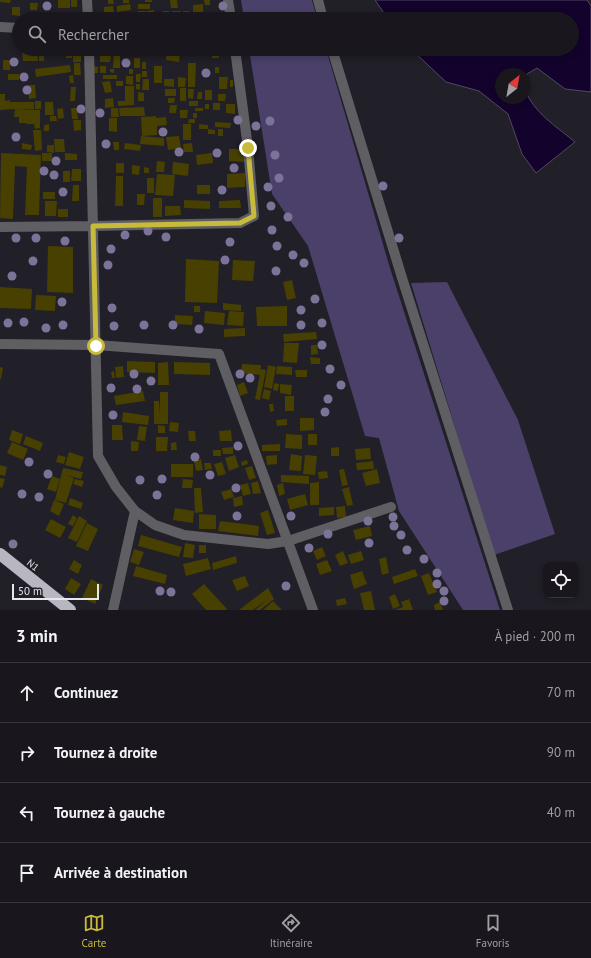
<!DOCTYPE html>
<html lang="fr">
<meta charset="utf-8">
<style>
:root{--surface:#19171d;--page:#26242a;--text:#f1f3f6;--muted:#9f9fa4;--line:#37363b;--accent:#c8bb3b}
body{margin:0;font-family:"PT Sans",sans-serif;background:var(--page);color:var(--text)}
.controls{position:absolute;right:12px;bottom:12px;display:grid;overflow:hidden;border-radius:8px;box-shadow:0 2px 6px #0003}
.controls button{width:36px;height:36px;display:grid;place-items:center;padding:0;border:0;border-bottom:1px solid var(--line);background:var(--surface);color:var(--text);font:20px sans-serif}
.compass{position:absolute;left:495px;top:68px;width:36px;height:36px;border-radius:50%;background:var(--surface);box-shadow:0 2px 6px #0003;rotate:31deg}
.scale{position:absolute;left:12px;bottom:10px;width:87px;box-sizing:border-box;padding-left:4px;border:2px solid #e7e6eb;border-top:0;font-size:11px;line-height:14px;white-space:nowrap;color:#e7e6eb;-webkit-text-stroke:3px #211f27;paint-order:stroke}
.stop{position:absolute;width:12px;height:12px;margin:-9px;border:3px solid #c8bb3b;border-radius:50%;background:#fff}
.stop.end{background:#c8bb3b;border-color:#fff;box-shadow:0 1px 4px #0008}
.list{margin:0;padding:0;list-style:none}
h2{display:flex;justify-content:space-between;align-items:center;height:52px;margin:0;padding:0 16px;font-size:17px}
h2 small{font-size:13px;font-weight:400;color:var(--muted)}
.list li{display:grid;grid-template-columns:26px 1fr auto;gap:12px;align-items:center;box-sizing:border-box;height:60px;padding:0 16px;border-top:1px solid var(--line)}
.list b{display:block;font-size:15px;white-space:nowrap}
.list em{font-size:13px;font-style:normal;color:var(--muted)}
.icon{flex:none;width:22px;height:22px;fill:none;stroke:currentColor;stroke-width:2;stroke-linecap:round;stroke-linejoin:round}
.map{position:relative;flex:none;width:591px;height:610px;overflow:hidden}
.search{position:absolute;background:var(--surface);box-shadow:0 2px 6px #0003;left:12px;right:12px;top:12px;height:44px;display:flex;align-items:center;gap:10px;box-sizing:border-box;padding:0 14px;border-radius:22px;color:var(--muted);font-size:15px}
.sheet{height:292px;background:var(--surface)}
nav{display:flex;justify-content:space-around;align-items:center;box-sizing:border-box;height:56px;border-top:1px solid var(--line);background:var(--surface);font-size:11px;color:var(--muted)}
nav a{display:grid;justify-items:center;gap:2px}
nav .on{color:var(--accent)}
.map>svg:first-child{display:block}
</style>
<div class="map">
<svg width="591" height="610" viewBox="0 0 591 610">
<rect width="100%" height="100%" fill="#211f27"/>
<path fill="#4a406a" d="M241,0h71l5,19h-73z
M249,49h77l64,219 110,342h-37l-64,-99 -20,-73 -14,-2 -57,-190 -36,-52z
M447,282l71,138 37,114 -61,21 -83,-272z"/>
<path fill="#13032c" stroke="#534765" d="M375,0h212l4,6v86l-26,-3 -28,-21 -10,6 -2,8v-8h-24v24h24v-8c9,23 32,37 50,52l-39,31 -14,-19 -14,-40 -29,-23 -33,-9 -35,-33h161v-30h-184z"/>
<path fill="#474000" d="M0,0h11l-1,3 -10,-1z
M58,0h12v8h-12z
M71,0h6v7h-6z
M108,0h5l1,4h-6z
M123,0h6v3h-6z
M145,0h7v2h-7z
M170,0h7l1,8h-7z
M204,0h6v5h-5z
M30,3h8l-1,7h-7z
M130,4l1,6 -14,2v-6z
M138,4h12v5h-12z
M203,4v9h-10v-8z
M113,6l1,7 -10,1v-7z
M12,7h8v9l-8,-1z
M154,10v8h-7l-1,-7z
M138,11h7v5l-7,1z
M163,11h6l1,5h-7z
M172,11h9v5l-9,1z
M183,11h7v7h-6z
M131,13v3l-6,1v-3z
M196,14v5h-4v-4z
M22,49h15l1,12h-15z
M60,49h4v6h-4z
M73,49h8v13h-8z
M95,49h5v4h-5z
M167,49h13l-1,13 -13,-2z
M191,49h7v4h-7z
M212,49h7v9h-7z
M66,50l6,1v7h-6z
M39,51h5v10h-5z
M114,52h6v16h-7z
M100,54l11,1 -1,7h-10z
M134,58h6v10h-6z
M3,60h7v10h-7z
M142,62h4v7h-4z
M74,63h6l1,12h-7z
M188,63h8l-1,24h-7z
M70,65l1,7 -35,5 -1,-8z
M94,66l4,1v6h-4z
M100,66h6v7h-6z
M154,66h8v17h-8z
M215,67h4v6h-4z
M110,69h4v4l-4,-1z
M129,69h4v5h-4z
M142,71h5v6h-5z
M8,74h11v6h-11z
M136,74h5l-1,8h-4z
M73,75l1,8h-4l-1,-7z
M103,75h14v4h-14z
M126,76h7v9l-7,-1z
M178,77l8,1 -1,9h-7z
M219,77h9l-1,12h-8z
M143,79h6v11h-7z
M164,79h10v8l-10,-1z
M230,80h3v7h-3z
M110,81l2,11 -7,1 -3,-11z
M116,81h7v5h-7z
M136,84h4v6l-4,-1z
M28,85h7l1,13 -7,1z
M125,86h9v19l-16,1v-5h7z
M71,87h5l-1,14h-5z
M180,88h6v13h-6z
M165,89h11v7h-11z
M188,89h6l-1,10 -5,-1z
M205,90h7v10h-7z
M138,92l6,1v8h-6z
M198,92h4v7h-5z
M0,94h5v7l5,-1v2h24v7h-17l23,1v18l-5,1 -1,-5h-8v-10v9h-7v-6h-5l1,-8 -15,1z
M218,94h8l-1,7h-7z
M113,98l1,9 -9,1v-9z
M168,98h7l-1,5h-6z
M35,101h6v8h-6z
M189,101h9v5h-9z
M45,102h8l1,13h-9z
M213,103h7v7h-7z
M205,104h4v5h-4z
M226,104h9v10l-9,-1z
M170,105h7l-1,8h-7z
M144,107l1,9h-25l-1,-8z
M63,108l1,10 -6,1 -1,-10z
M71,108h6l1,11h-6z
M111,108h7l1,9h-8z
M195,108h8v3h-8z
M180,110h8l-1,8h-7z
M193,113h4v5h-4z
M50,116h6l1,5h-7z
M156,116v2l10,-1 1,8 -10,1v9l-15,1 -1,-19z
M109,118h8v14l-8,-1z
M189,119h6v4h-7z
M73,120h8v10l-7,1z
M215,122l16,1 -1,5 -15,-1z
M49,124v7h-5v-6z
M183,124h8v16h-8z
M199,124l9,1v4h-9z
M208,129l7,1v4h-7z
M218,129h5v7h-5z
M33,130h8l1,20 -7,1z
M141,136l23,2v8l-24,-2z
M179,136l2,12 -13,2 -2,-13z
M54,139h10l1,13h-10z
M113,142h6v8h-5z
M22,143l10,2 -1,5 -9,-1z
M125,143l16,2 -1,6 -16,-2z
M192,143l1,9h-9l-1,-8z
M47,145h7v8l-7,-1z
M229,149h16v13l-16,-1z
M1,153l40,2 -2,60h-14l2,-48 -12,-1 -2,53 -13,-1z
M42,153h10v8h-10z
M65,153l12,1v6h-12z
M212,153l1,10 -16,2 -1,-10z
M157,161l8,1 -1,10h-8z
M173,162l16,2 -1,12 -16,-2z
M116,163h8v10h-8z
M132,165l8,1 -1,9 -7,-1z
M144,167l5,1v5h-5z
M72,169h9v12h-10z
M63,171h7v11h-7z
M245,173v14l-18,1v-14z
M157,174l18,1 -2,21 -18,-1z
M116,176h7v30h-8z
M147,178h7v15h-7z
M73,185h6v16h-7z
M197,185h13v9h-13z
M43,192h12v7h-12z
M137,194h8l-1,11h-7z
M153,198h9v19h-9z
M184,200l26,1v8l-26,-1z
M240,200l1,8h-22v-7z
M45,201h12l-1,15h-11z
M165,206h15l1,9 -16,1z
M58,209h10v8h-10z
M48,246l25,1v46l-26,-1z
M186,259l33,2 -2,42 -32,-1z
M233,260l22,1 -2,20 -21,-1z
M292,280l4,18 -9,2 -4,-18z
M0,287l32,2 -1,20 -31,-1z
M36,295l20,1 -1,15 -20,-1z
M223,303l18,2v6l-18,-1z
M194,306h6v6h-6z
M287,306v20h-30l-1,-19z
M205,311l20,2 -1,12 -20,-2z
M229,311l15,1 -1,14 -16,-1z
M175,315l18,1 -1,9 -17,-1z
M245,328v8l-21,1v-8z
M316,332l1,7 -33,3 -1,-8z
M284,343h15l-2,20 -14,-1z
M311,345h6l1,9 -7,1z
M310,357l10,1v6h-9z
M127,361l28,1v11l-28,-1z
M168,362l1,23h-11v-22z
M174,362l36,1v12l-36,-1z
M242,364l19,1 -1,10 -19,-2z
M268,365l8,2 -4,22 -8,-2z
M123,366l1,11 -8,1 -1,-11z
M277,366l15,1v8l-16,-1z
M0,367l3,1 -2,11h-1z
M261,369l5,1 -6,30 -5,-1z
M295,370h12v7h-11z
M114,371l1,7h-3l-1,-6z
M244,382l4,11 -8,3 -3,-11z
M274,383l5,1 -1,7 -5,-1z
M280,384l12,1 -1,10 -11,-2z
M264,389l7,2 -2,9 -7,-2z
M143,391l2,10 -29,4 -2,-9z
M160,392h8v32h-14v-23h5l1,14z
M285,396h9v15h-9z
M269,404h4l1,7 -4,1z
M123,412l26,4 -1,9 -26,-3z
M300,418h14v12l-14,1z
M287,419v6l-10,1 -1,-6z
M170,422l9,1 -1,9 -9,-1z
M112,425h10l1,15h-11z
M158,425l7,1v7h-7z
M139,426l8,1 -2,14 -8,-1z
M12,430l11,4 -3,10 -11,-4z
M231,430l1,11h-12l-1,-10z
M188,431h7l1,10h-7z
M286,434l16,1v14l-17,-1z
M308,434h9v11h-9z
M26,436l17,7 -3,8 -17,-7z
M156,437h12l-1,14h-11z
M131,441l8,1 -1,9h-7z
M12,442l16,7 -5,11 -16,-7z
M176,442l1,8h-6v-7z
M280,444v7h-18v-6z
M233,447v7h-10l-1,-6z
M339,447v9h-8v-8z
M370,448l1,11 -15,1 -1,-11z
M213,450h8v6h-8z
M69,452l15,5 -4,12 -15,-4z
M291,454l11,2 -1,15 -12,-1z
M58,455l8,2 -2,7 -8,-2z
M235,455l4,12 -10,4 -4,-13z
M277,455v9l-10,1 -1,-9z
M305,455l12,1 -2,19 -12,-1z
M201,459l2,11 -7,1 -2,-10z
M247,460l1,4 -6,2 -1,-4z
M373,461l1,8 -17,1 -1,-7z
M222,462l4,12 -8,2 -4,-12z
M204,463h7l1,6 -7,1z
M171,464h22v13h-22z
M0,465l7,2 -2,9 -5,-1z
M252,466l4,12 -7,2 -4,-12z
M63,468l20,4 -2,7 -16,-4 9,3 -8,25 -11,-3z
M344,469l4,16 -6,1 -3,-16z
M377,469l3,14 -14,3 -4,-13z
M327,471l1,7 -9,1 -1,-7z
M281,475l28,1v8l-28,-2z
M52,476l8,3 -4,13 -9,-3z
M0,478l5,1 -3,9 -2,-1z
M75,479l9,2 -2,6 -9,-3z
M183,479l10,1 -1,8h-10z
M258,481l3,12 -8,1 -2,-11z
M319,482v23h-9v-22z
M248,483l3,11 -8,2 -3,-11z
M283,483l2,11 -6,2 -2,-11z
M349,487l4,18 -6,1 -5,-17z
M194,488h7l2,24 -8,1z
M231,489l3,8 -10,3 -3,-8z
M305,494l3,11 -18,5 -3,-11z
M242,496l1,9 -9,2 -1,-9z
M70,498l13,5 -2,6 -13,-4z
M54,500l10,4 -5,12 -9,-5z
M345,506l1,11 -9,1 -1,-11z
M334,507v8l-15,1v-8z
M175,508l19,3 -1,12 -20,-3z
M268,510l7,23 -8,2 -7,-22z
M199,514l17,1v14h-17z
M73,515l4,3 -4,8 -5,-2z
M79,516l8,5 -10,21 -9,-4z
M51,519l15,8 -6,11 -15,-8z
M220,521l39,5 -1,10 -40,-5z
M87,523l11,6 -10,22 -12,-5z
M370,526l2,10 -16,4 -3,-10z
M141,535l41,12 -3,10 -41,-11z
M185,543l10,2 -2,13 -10,-1z
M199,545h7v8h-7z
M322,547l4,9 -9,4 -4,-9z
M134,549l10,3 -5,13 -9,-3z
M343,551l5,12 -8,3 -5,-11z
M361,551l3,9 -13,4 -3,-9z
M236,556l1,7 -24,7 -1,-7z
M386,557l3,16 -7,2 -3,-16z
M208,558l3,11 -25,7 -3,-12z
M74,560l8,5 -4,9 -9,-5z
M327,560l5,11 -12,4 -4,-11z
M136,566l31,9 -2,9 -32,-8z
M415,569l3,7 -24,8 -2,-7z
M362,571l5,13 -13,5 -4,-14z
M429,573l8,19 -9,3 -7,-19z
M245,576l4,10 -12,5 -5,-11z
M71,578l10,6 -7,11 -9,-6z
M91,579l12,6 -8,19 -13,-6z
M204,584l23,25 -1,1h-20l-14,-16z
M268,588l6,11 -14,11h-5l13,-11 -15,11h-14z
M371,591l4,19h-11l-4,-17z
M395,594l5,12 -7,3 -4,-12z
M345,598l2,6 -10,2 -1,-6z
M409,599l4,11h-18l8,-3 -2,-5z
M273,601l9,9h-19z
M440,602l3,8h-8l-1,-5z"/>
<g fill="none" stroke-linecap="round" stroke-linejoin="round">
<path stroke="#5f5f63" stroke-width="10" d="M87,0l1,19
M228,0l3,19
M318,0l5,19
M0,27l19,1
M89,49l9,407 18,31 19,24 20,14 29,10 84,9 20,-3 103,-34
M332,49l71,232 105,329
M0,227l93,-1 147,-3 14,-7 -6,-68 -13,-99
M0,344l96,1 123,9 94,256
M113,610l22,-99"/>
<path stroke="#b8b6c1" stroke-width="12" d="M0,554l70,56"/>
</g>
<g fill="#7b7398">
<circle cx="47" cy="6" r="4.5"/>
<circle cx="223" cy="6" r="4.5"/>
<circle cx="14" cy="62" r="4.5"/>
<circle cx="126" cy="63" r="4.5"/>
<circle cx="206" cy="73" r="4.5"/>
<circle cx="24" cy="77" r="4.5"/>
<circle cx="27" cy="90" r="4.5"/>
<circle cx="81" cy="109" r="4.5"/>
<circle cx="100" cy="113" r="4.5"/>
<circle cx="238" cy="120" r="4.5"/>
<circle cx="270" cy="121" r="4.5"/>
<circle cx="256" cy="126" r="4.5"/>
<circle cx="163" cy="132" r="4.5"/>
<circle cx="16" cy="137" r="4.5"/>
<circle cx="106" cy="144" r="4.5"/>
<circle cx="179" cy="152" r="4.5"/>
<circle cx="217" cy="153" r="4.5"/>
<circle cx="275" cy="155" r="4.5"/>
<circle cx="56" cy="161" r="4.5"/>
<circle cx="234" cy="168" r="4.5"/>
<circle cx="44" cy="171" r="4.5"/>
<circle cx="54" cy="175" r="4.5"/>
<circle cx="279" cy="178" r="4.5"/>
<circle cx="383" cy="186" r="4.5"/>
<circle cx="268" cy="187" r="4.5"/>
<circle cx="222" cy="190" r="4.5"/>
<circle cx="63" cy="192" r="4.5"/>
<circle cx="271" cy="206" r="4.5"/>
<circle cx="288" cy="217" r="4.5"/>
<circle cx="272" cy="230" r="4.5"/>
<circle cx="148" cy="231" r="4.5"/>
<circle cx="125" cy="235" r="4.5"/>
<circle cx="166" cy="237" r="4.5"/>
<circle cx="16" cy="238" r="4.5"/>
<circle cx="36" cy="238" r="4.5"/>
<circle cx="399" cy="238" r="4.5"/>
<circle cx="65" cy="241" r="4.5"/>
<circle cx="230" cy="242" r="4.5"/>
<circle cx="277" cy="246" r="4.5"/>
<circle cx="111" cy="249" r="4.5"/>
<circle cx="293" cy="255" r="4.5"/>
<circle cx="225" cy="260" r="4.5"/>
<circle cx="33" cy="261" r="4.5"/>
<circle cx="304" cy="263" r="4.5"/>
<circle cx="108" cy="265" r="4.5"/>
<circle cx="276" cy="271" r="4.5"/>
<circle cx="12" cy="276" r="4.5"/>
<circle cx="315" cy="299" r="4.5"/>
<circle cx="62" cy="302" r="4.5"/>
<circle cx="112" cy="308" r="4.5"/>
<circle cx="301" cy="310" r="4.5"/>
<circle cx="24" cy="322" r="4.5"/>
<circle cx="8" cy="323" r="4.5"/>
<circle cx="322" cy="323" r="4.5"/>
<circle cx="63" cy="325" r="4.5"/>
<circle cx="144" cy="325" r="4.5"/>
<circle cx="173" cy="325" r="4.5"/>
<circle cx="301" cy="325" r="4.5"/>
<circle cx="114" cy="326" r="4.5"/>
<circle cx="46" cy="328" r="4.5"/>
<circle cx="199" cy="329" r="4.5"/>
<circle cx="322" cy="345" r="4.5"/>
<circle cx="330" cy="369" r="4.5"/>
<circle cx="134" cy="374" r="4.5"/>
<circle cx="240" cy="374" r="4.5"/>
<circle cx="250" cy="378" r="4.5"/>
<circle cx="151" cy="381" r="4.5"/>
<circle cx="341" cy="385" r="4.5"/>
<circle cx="111" cy="388" r="4.5"/>
<circle cx="137" cy="389" r="4.5"/>
<circle cx="328" cy="399" r="4.5"/>
<circle cx="325" cy="412" r="4.5"/>
<circle cx="113" cy="415" r="4.5"/>
<circle cx="238" cy="446" r="4.5"/>
<circle cx="195" cy="457" r="4.5"/>
<circle cx="29" cy="462" r="4.5"/>
<circle cx="48" cy="474" r="4.5"/>
<circle cx="210" cy="475" r="4.5"/>
<circle cx="162" cy="479" r="4.5"/>
<circle cx="140" cy="480" r="4.5"/>
<circle cx="236" cy="488" r="4.5"/>
<circle cx="22" cy="494" r="4.5"/>
<circle cx="157" cy="495" r="4.5"/>
<circle cx="39" cy="497" r="4.5"/>
<circle cx="237" cy="516" r="4.5"/>
<circle cx="291" cy="516" r="4.5"/>
<circle cx="393" cy="517" r="4.5"/>
<circle cx="368" cy="521" r="4.5"/>
<circle cx="394" cy="526" r="4.5"/>
<circle cx="328" cy="534" r="4.5"/>
<circle cx="401" cy="535" r="4.5"/>
<circle cx="369" cy="543" r="4.5"/>
<circle cx="13" cy="544" r="4.5"/>
<circle cx="309" cy="548" r="4.5"/>
<circle cx="407" cy="550" r="4.5"/>
<circle cx="424" cy="559" r="4.5"/>
<circle cx="437" cy="573" r="4.5"/>
<circle cx="437" cy="584" r="4.5"/>
<circle cx="286" cy="586" r="4.5"/>
<circle cx="160" cy="591" r="4.5"/>
<circle cx="444" cy="591" r="4.5"/>
<circle cx="171" cy="592" r="4.5"/>
<circle cx="444" cy="601" r="4.5"/>
</g>
<g fill="none" stroke-linecap="round" stroke-linejoin="round">
<path stroke="#c8bb3b" stroke-width="5" d="M96,346l-3,-120 147,-3 14,-7 -6,-68"/>
</g>
<g text-anchor="middle" dominant-baseline="central" stroke-width="3.5" stroke-linejoin="round" paint-order="stroke">
<g font-size="10" fill="#e7e6eb" stroke="#211f27">
<text transform="translate(33 565) rotate(38)">N1</text>
</g>
</g>
</svg>
<div class="controls">
<button><svg class="icon" aria-label="locate" viewBox="0 0 24 24"><circle cx="12" cy="12" r="6"/><path d="M12 2v4M12 18v4M2 12h4M18 12h4"/></svg></button>
</div>
<svg class="compass" viewBox="-18 -18 36 36"><path d="M0-13l5 13h-10z" fill="#e53935"/><path d="M0 13l5-13h-10z" fill="#9f9fa4"/></svg>
<div class="scale">50 m</div>
<div class="stop" style="left:96px;top:346px"></div>
<div class="stop end" style="left:248px;top:148px"></div>
<div class="search"><svg class="icon" aria-label="search" viewBox="0 0 24 24"><circle cx="10" cy="10" r="6"/><path d="M15 15l6 6"/></svg>Rechercher</div>
</div>
<section class="sheet">
<h2>3 min<small>À pied · 200 m</small></h2>
<ul class="list">
<li><svg class="icon" aria-label="ahead" viewBox="0 0 24 24"><path d="M12 20V5M6 11l6-6 6 6"/></svg><div><b>Continuez</b></div><em>70 m</em></li>
<li><svg class="icon" aria-label="right" viewBox="0 0 24 24"><path d="M7 20v-9h11M14 6l5 5-5 5"/></svg><div><b>Tournez à droite</b></div><em>90 m</em></li>
<li><svg class="icon" aria-label="left" viewBox="0 0 24 24"><path d="M17 20v-9H6M10 6l-5 5 5 5"/></svg><div><b>Tournez à gauche</b></div><em>40 m</em></li>
<li><svg class="icon" aria-label="arrive" viewBox="0 0 24 24"><path d="M6 21V4h12l-3 4 3 4H6"/></svg><div><b>Arrivée à destination</b></div></li>
</ul>
</section>
<nav>
<a class="on"><svg class="icon" aria-label="map" viewBox="0 0 24 24"><path d="M3 6l6-2 6 2 6-2v14l-6 2-6-2-6 2zM9 4v14M15 6v14"/></svg>Carte</a>
<a><svg class="icon" aria-label="directions" viewBox="0 0 24 24"><path d="M12 3l9 9-9 9-9-9zM9 14v-3h6M13 9l2 2-2 2"/></svg>Itinéraire</a>
<a><svg class="icon" aria-label="saved" viewBox="0 0 24 24"><path d="M7 4h10v16l-5-4-5 4z"/></svg>Favoris</a>
</nav>
